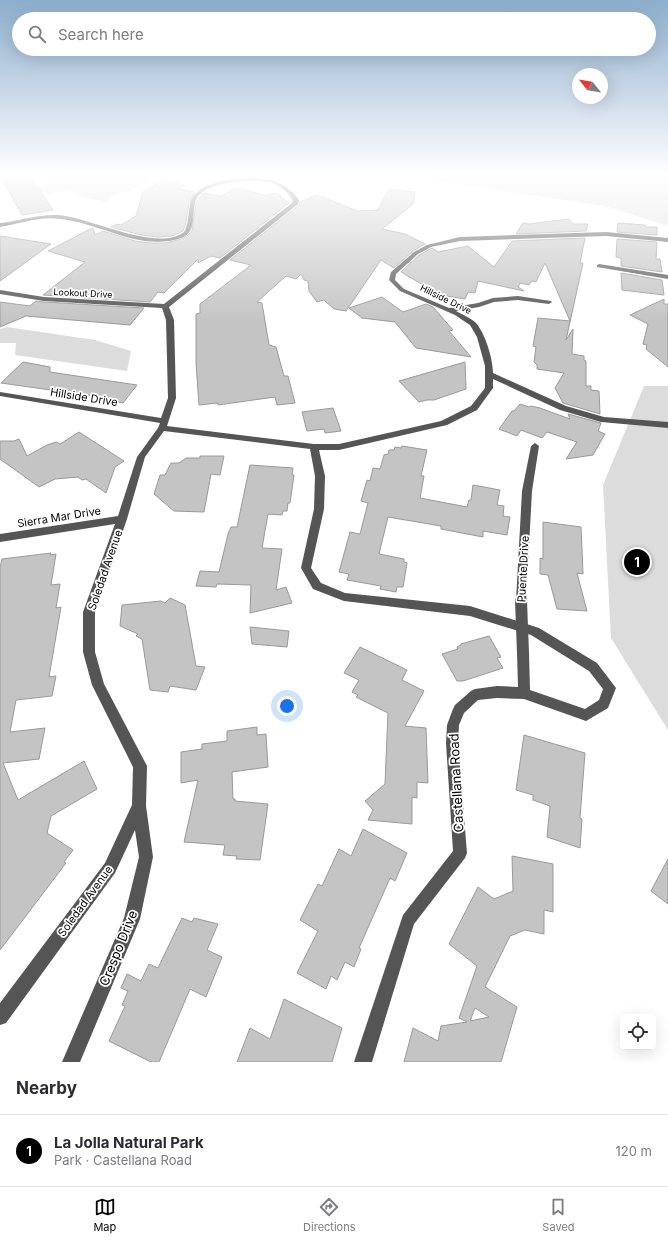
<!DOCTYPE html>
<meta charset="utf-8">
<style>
:root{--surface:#fff;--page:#f2f2f3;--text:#2b2b33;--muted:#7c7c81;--line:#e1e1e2;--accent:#000}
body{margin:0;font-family:Inter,sans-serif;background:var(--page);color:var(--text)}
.controls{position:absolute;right:12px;bottom:12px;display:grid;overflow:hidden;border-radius:6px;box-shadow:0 4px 16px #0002}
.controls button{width:36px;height:36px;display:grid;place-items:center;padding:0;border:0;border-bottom:1px solid var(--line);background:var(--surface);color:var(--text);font:20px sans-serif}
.compass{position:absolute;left:572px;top:68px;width:36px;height:36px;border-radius:50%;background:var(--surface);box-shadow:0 4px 16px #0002;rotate:300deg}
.you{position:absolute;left:287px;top:706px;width:14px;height:14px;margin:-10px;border:3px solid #fff;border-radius:50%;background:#1a73e8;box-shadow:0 0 0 6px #1a73e833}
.badge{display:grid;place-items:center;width:26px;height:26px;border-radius:50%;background:var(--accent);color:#fff;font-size:13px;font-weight:700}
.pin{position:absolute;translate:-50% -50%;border:2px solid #fff;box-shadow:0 1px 4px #0006}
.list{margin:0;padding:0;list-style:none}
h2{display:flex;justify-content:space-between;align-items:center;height:52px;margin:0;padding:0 16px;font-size:17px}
h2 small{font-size:13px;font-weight:400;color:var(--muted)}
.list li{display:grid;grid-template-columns:26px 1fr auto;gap:12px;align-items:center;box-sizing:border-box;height:72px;padding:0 16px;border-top:1px solid var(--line)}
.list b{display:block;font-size:15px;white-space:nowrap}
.list p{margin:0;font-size:13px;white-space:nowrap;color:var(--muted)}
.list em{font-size:13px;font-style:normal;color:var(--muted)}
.icon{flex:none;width:22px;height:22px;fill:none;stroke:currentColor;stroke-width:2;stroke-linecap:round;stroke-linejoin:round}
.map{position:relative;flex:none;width:668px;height:1062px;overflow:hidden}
.search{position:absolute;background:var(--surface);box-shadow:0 4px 16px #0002;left:12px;right:12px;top:12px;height:44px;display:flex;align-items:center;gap:10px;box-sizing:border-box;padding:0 14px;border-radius:22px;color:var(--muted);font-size:15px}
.sheet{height:124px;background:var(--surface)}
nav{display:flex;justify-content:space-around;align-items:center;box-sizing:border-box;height:56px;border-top:1px solid var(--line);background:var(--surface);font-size:11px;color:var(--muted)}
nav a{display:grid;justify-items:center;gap:2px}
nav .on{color:var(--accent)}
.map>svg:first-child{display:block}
</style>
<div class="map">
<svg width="668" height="1062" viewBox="0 0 668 1062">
<rect width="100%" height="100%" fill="#fff"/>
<path fill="#dcdcdc" d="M65,173h70l12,2 6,5 -21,10 -20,5 -5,7 -24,-5 -15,-7 -19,4 -18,-5 19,-5z
M426,173h242v53l-63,-20 -175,-26z
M7,327l88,13 36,11 -4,20 -112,-16 1,-12h-16v-14z
M644,386h24v344l-57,-92 -8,-153z"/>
<path fill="#c4c4c4" stroke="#999" fill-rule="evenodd" d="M0,173h28l25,37 -31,5 -22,-39z
M161,181l24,4 -7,4 17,3 -6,11 -3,19 -3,9 -11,5 -15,1 -16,-2 -30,-8 6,-3 4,1 15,-9 7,-24z
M237,188l27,7 13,-2 12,10 -69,55 -9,-2 -13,7v-4l-34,34 -6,-1 -8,10 -107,-7 42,-33 -37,-11 44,-23h1l2,7 8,-4 32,10 15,2h16l15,-4 6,-3 5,-5 4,-28 7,-10 18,3z
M390,189l25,3 -2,12 -31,25 23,5 20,10 -12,7 -19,17 -13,-8 -35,51 -12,-2 -10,-9 -7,2 -8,-11 -1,-10 -4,-1 -3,-6 -5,5 -10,-3 -29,26 5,1 7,42 7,2 8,29h4l7,27 -18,2 -2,-8 -57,8v-2l-19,2 -3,-42v-49l4,-1v-9l51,-39 -21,-5 69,-55 1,-3 17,-7 41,16 20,-1 8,-16z
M569,219l4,5h15l-2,7 -70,3 7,-11 6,1z
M618,223l27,2 1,2h11v8l-40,-3z
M0,236l51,8 -51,37z
M585,238l-5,25h3l-17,77 7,-11 -1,25 12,2v4l2,1v25h5v4l8,1 1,23 -37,-11 -8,-15 9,-15 -27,-4v-4l-3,-3 2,-15 -3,-1 5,-28 32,3 -25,-58 -9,19 -4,-1 -3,4 -9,-2 -2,4 6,4 -46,-10 -3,12 -7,-1 -3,7 -25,-4 -39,-23 18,-17 13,-7 6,4 30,-6 26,21 18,-26z
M617,239l40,3 -1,17h4l2,13 -41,-6v-8l-5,-1z
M621,273l41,7 2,15 -42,-5z
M382,297l21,15 23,-8 7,3 20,23 -4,1 22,26 -55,-9 -21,-26 -33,-4 -13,-10z
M664,299v5h4v63l-22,-18 1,-4 -4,-1 5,-20 -18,-9z
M36,301l8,1 100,6 -14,17 -104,-9 -26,11v-25l30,4z
M23,362l27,5v5l87,13 -14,18 -18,-3 2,-2 -106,-15z
M465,362l1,27 -32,11h-7l-8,2 -20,-21z
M520,404l9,3 2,-1 9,2 30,11 -2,-5 33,9 -3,8 7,3 -12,21 -27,4 11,-17 -30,-10 -5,6 -21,-8 -4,6 -18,-7 13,-18h2z
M333,408l8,23 -16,2 -1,-4 -17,2 -5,-19z
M79,432l45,29 -9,6 -9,26 -20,-14 -4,1 -4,-3 -23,2 -16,8 -39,-28v-18h14l5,-2 8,17 20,-11 9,-3 4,2z
M402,446l25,4 -6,26h3l-4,22 47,9 2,-7h2l2,-15 27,5 -3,15 7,1 -1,10 7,1 -3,18 -24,-4v6l-42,-8v-3l-53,-9 -9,37 25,5v3l3,1 -4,24h-6l-1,5 -16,-3 1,-3 -34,-6 2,-6 -10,-2 11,-40 10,2 8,-31 -7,-2 6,-21 3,1 3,-13 7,1 4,-14 4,-1 1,-4h5l1,-3 6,1z
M200,456h24l-4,19 -9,-1 -7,38 -30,-1 -20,-17 6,-19h5l6,-12h8l7,-5h14z
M250,465l43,3 -1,7h2l-4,28h-2l-1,8h-4l-1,4 -14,-1 -6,34 20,1 -6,41 10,-3 6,16 -42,10 1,-28 -34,-1 -1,3 -20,-1 4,-15 19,1 9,-38 3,-7h6z
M543,522l38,5 2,47 -6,-1 10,38 -30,-2 -9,-34 -8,-1v-16l3,1z
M51,553l-1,2 6,-1 -5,31 9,-1 -4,24 5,-1 -12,70 7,-1 -4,20 -36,4 -6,32 35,-4 -6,31 -36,4 15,37 66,-39 13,28 -46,27 -4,17 26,17 -9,12 2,1 -66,87v-383l2,-8z
M170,598l15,7 11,61 9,1 -9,23 -26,-4 -2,6 -18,-2 -8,-51 -6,-3 2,-2 -18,-8 2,-21 39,-4 4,2z
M250,627l39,4 -2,16 -35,-3z
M489,636l12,21 -4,1 6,10 -40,13h-6l-15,-27 16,-5 -1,-2 4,-2v-1z
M360,647l47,23 -5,10 22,11 -19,35 21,2 2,55 -11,-1v16l-5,-1v27l-44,-4 5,-10 -8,-9 20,-17 3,-71 -32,-16 2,-2 -6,-3 7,-12 -15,-7z
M257,727v8l9,-1 2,33 -36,5 1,27h2v2l33,3 -8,56 -24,-1 1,-3 -14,-1 2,-10 -41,-3 14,-62 -17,3v-31l21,-3v-5l25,-3v-10z
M524,735l61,18 -5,65 2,1 -2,29 -33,-11 3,-31 -17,-6v-5l-17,-5z
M363,829l44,24 -12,28 -5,-3 -31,70 2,1 -7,18 -9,-5 -8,18 -6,-4 -5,13 -29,-16 21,-42 -18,-11 18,-36 4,2 17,-37 12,7z
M512,856l41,8v48l-9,-2v24l-19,-4 -15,6 -25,51 32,20 -16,55h-97l9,-34 25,13 3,-15 26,-4 -8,-4 18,-52 -28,-22 29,-57 16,12 19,-8zM475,1008l14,9 -19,4z
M668,859v45l-17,-13z
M182,918l10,4 2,-4 24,6 -11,26 15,7 -16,40 -16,-8 -31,73h-8l-42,-21 16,-35 -3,-1 6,-14 -7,-3 6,-14 14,7 8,-17 9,4z
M284,999l58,29 -10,34h-95l13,-34 20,11z"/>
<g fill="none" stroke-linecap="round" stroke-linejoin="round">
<path fill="#555" fill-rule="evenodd" d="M243,178c23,0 42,2 56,22l-1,4 -129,103 5,13 2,78 -9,28 147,18h25l102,-23 30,-15 14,-18v-22l-8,-29 -7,-12 -15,-10 -55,-24 -11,-11 2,-8 23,-20 13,-7 33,-8 146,-5 62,6v4l-62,-6 -146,5 -29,6 -13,7 -22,20 -1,6 9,9 45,19 29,-5 15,-5 25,-2 33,5 1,1 -3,2 -31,-4 -24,2 -15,5 -23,4c6,3 14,7 19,11 10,10 18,37 18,51l73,33 38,11 64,5v6l-67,-6 -41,-12 -67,-31v9l-16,22 -30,15 -108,25h-20l6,26 -1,33 -13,59 10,15 24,10 125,13 69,22 58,35 19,25 -8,20 -22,13 -62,-22 -27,-1 -19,2 -14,13 -5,12 -1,18 9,110 -2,5 -51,66 -42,138h-18l49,-147 50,-64 -7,-108 1,-18 6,-16 2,-4 16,-14 4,-2 22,-3 21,1 -1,-34 2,-4 4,-1 4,1 2,4 1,37 55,19 14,-9 4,-11 -14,-18 -58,-36 -61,-19 -126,-15 -31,-12 -12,-21 13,-59 1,-33 -5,-27 -146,-18 -19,26 -18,62 -32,93v40l9,32 43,82 -1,40 7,51 -13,62 -60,143h-18l62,-144 15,-61 -4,-27 -20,43 -109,150 -6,2v-22l105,-140 27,-58 1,-38 -41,-82 -9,-33v-40l32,-88 -115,18v-8l118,-18 19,-59 21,-29 2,-5 -160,-27v-4l161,26 7,-20 -2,-78 -4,-12 -118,-7 -44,-7v-4l44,7 120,7 128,-101 1,-3c-5,-7 -12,-14 -21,-17 -17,-5 -65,-2 -75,15 -7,12 2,34 -16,40 -41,14 -80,-15 -121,-19 -20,-3 -40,5 -60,8v-4c19,-2 39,-9 58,-8 32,2 99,38 126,17 5,-8 4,-18 6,-28 5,-21 36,-24 53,-26z
M599,264l69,11v4l-71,-12v-2z
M535,443l4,3 -7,45 -6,110 -1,3 -4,1 -4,-1 -1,-3 6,-110 9,-45z"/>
<path stroke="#555" stroke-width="12" d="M521,601l2,52"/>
</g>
<linearGradient id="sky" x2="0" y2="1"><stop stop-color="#8cadcc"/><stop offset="0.54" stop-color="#fff"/><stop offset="1" stop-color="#fff" stop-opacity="0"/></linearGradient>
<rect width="668" height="322" fill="url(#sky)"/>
<g text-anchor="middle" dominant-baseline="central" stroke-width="3.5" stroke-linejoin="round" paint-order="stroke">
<g font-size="9" fill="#000" stroke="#fff">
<text transform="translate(83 293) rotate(3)">Lookout Drive</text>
<text transform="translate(446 299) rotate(26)">Hillside Drive</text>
</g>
<g font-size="11" fill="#000" stroke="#fff">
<text transform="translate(84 397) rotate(9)">Hillside Drive</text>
<text transform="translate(59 517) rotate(-9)">Sierra Mar Drive</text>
<text transform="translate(523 569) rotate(-87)">Puente Drive</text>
<text transform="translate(105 570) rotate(-71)">Soledad Avenue</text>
<text transform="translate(85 901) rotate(-54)">Soledad Avenue</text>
</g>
<g font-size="13" fill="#000" stroke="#fff">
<text transform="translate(456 783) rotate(-93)">Castellana Road</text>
<text transform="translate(118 948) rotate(-68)">Crespo Drive</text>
</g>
</g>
</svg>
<div class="controls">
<button><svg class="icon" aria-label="locate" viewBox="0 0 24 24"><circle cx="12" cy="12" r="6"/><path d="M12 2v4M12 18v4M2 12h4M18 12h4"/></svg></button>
</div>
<svg class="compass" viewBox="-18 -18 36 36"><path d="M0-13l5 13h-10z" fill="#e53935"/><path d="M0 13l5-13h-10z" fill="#7c7c81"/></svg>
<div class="you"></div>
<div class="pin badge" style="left:637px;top:562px">1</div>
<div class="search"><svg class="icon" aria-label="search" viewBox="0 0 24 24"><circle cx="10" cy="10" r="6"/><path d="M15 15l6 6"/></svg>Search here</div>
</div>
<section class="sheet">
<h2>Nearby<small></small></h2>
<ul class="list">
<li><span class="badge">1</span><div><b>La Jolla Natural Park</b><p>Park · Castellana Road</p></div><em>120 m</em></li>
</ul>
</section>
<nav>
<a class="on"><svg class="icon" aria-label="map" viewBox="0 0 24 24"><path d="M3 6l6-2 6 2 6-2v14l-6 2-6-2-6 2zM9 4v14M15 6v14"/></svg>Map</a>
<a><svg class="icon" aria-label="directions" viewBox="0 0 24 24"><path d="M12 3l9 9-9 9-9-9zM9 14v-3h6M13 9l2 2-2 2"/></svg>Directions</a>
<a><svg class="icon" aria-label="saved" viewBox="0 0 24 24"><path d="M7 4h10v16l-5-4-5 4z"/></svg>Saved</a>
</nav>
